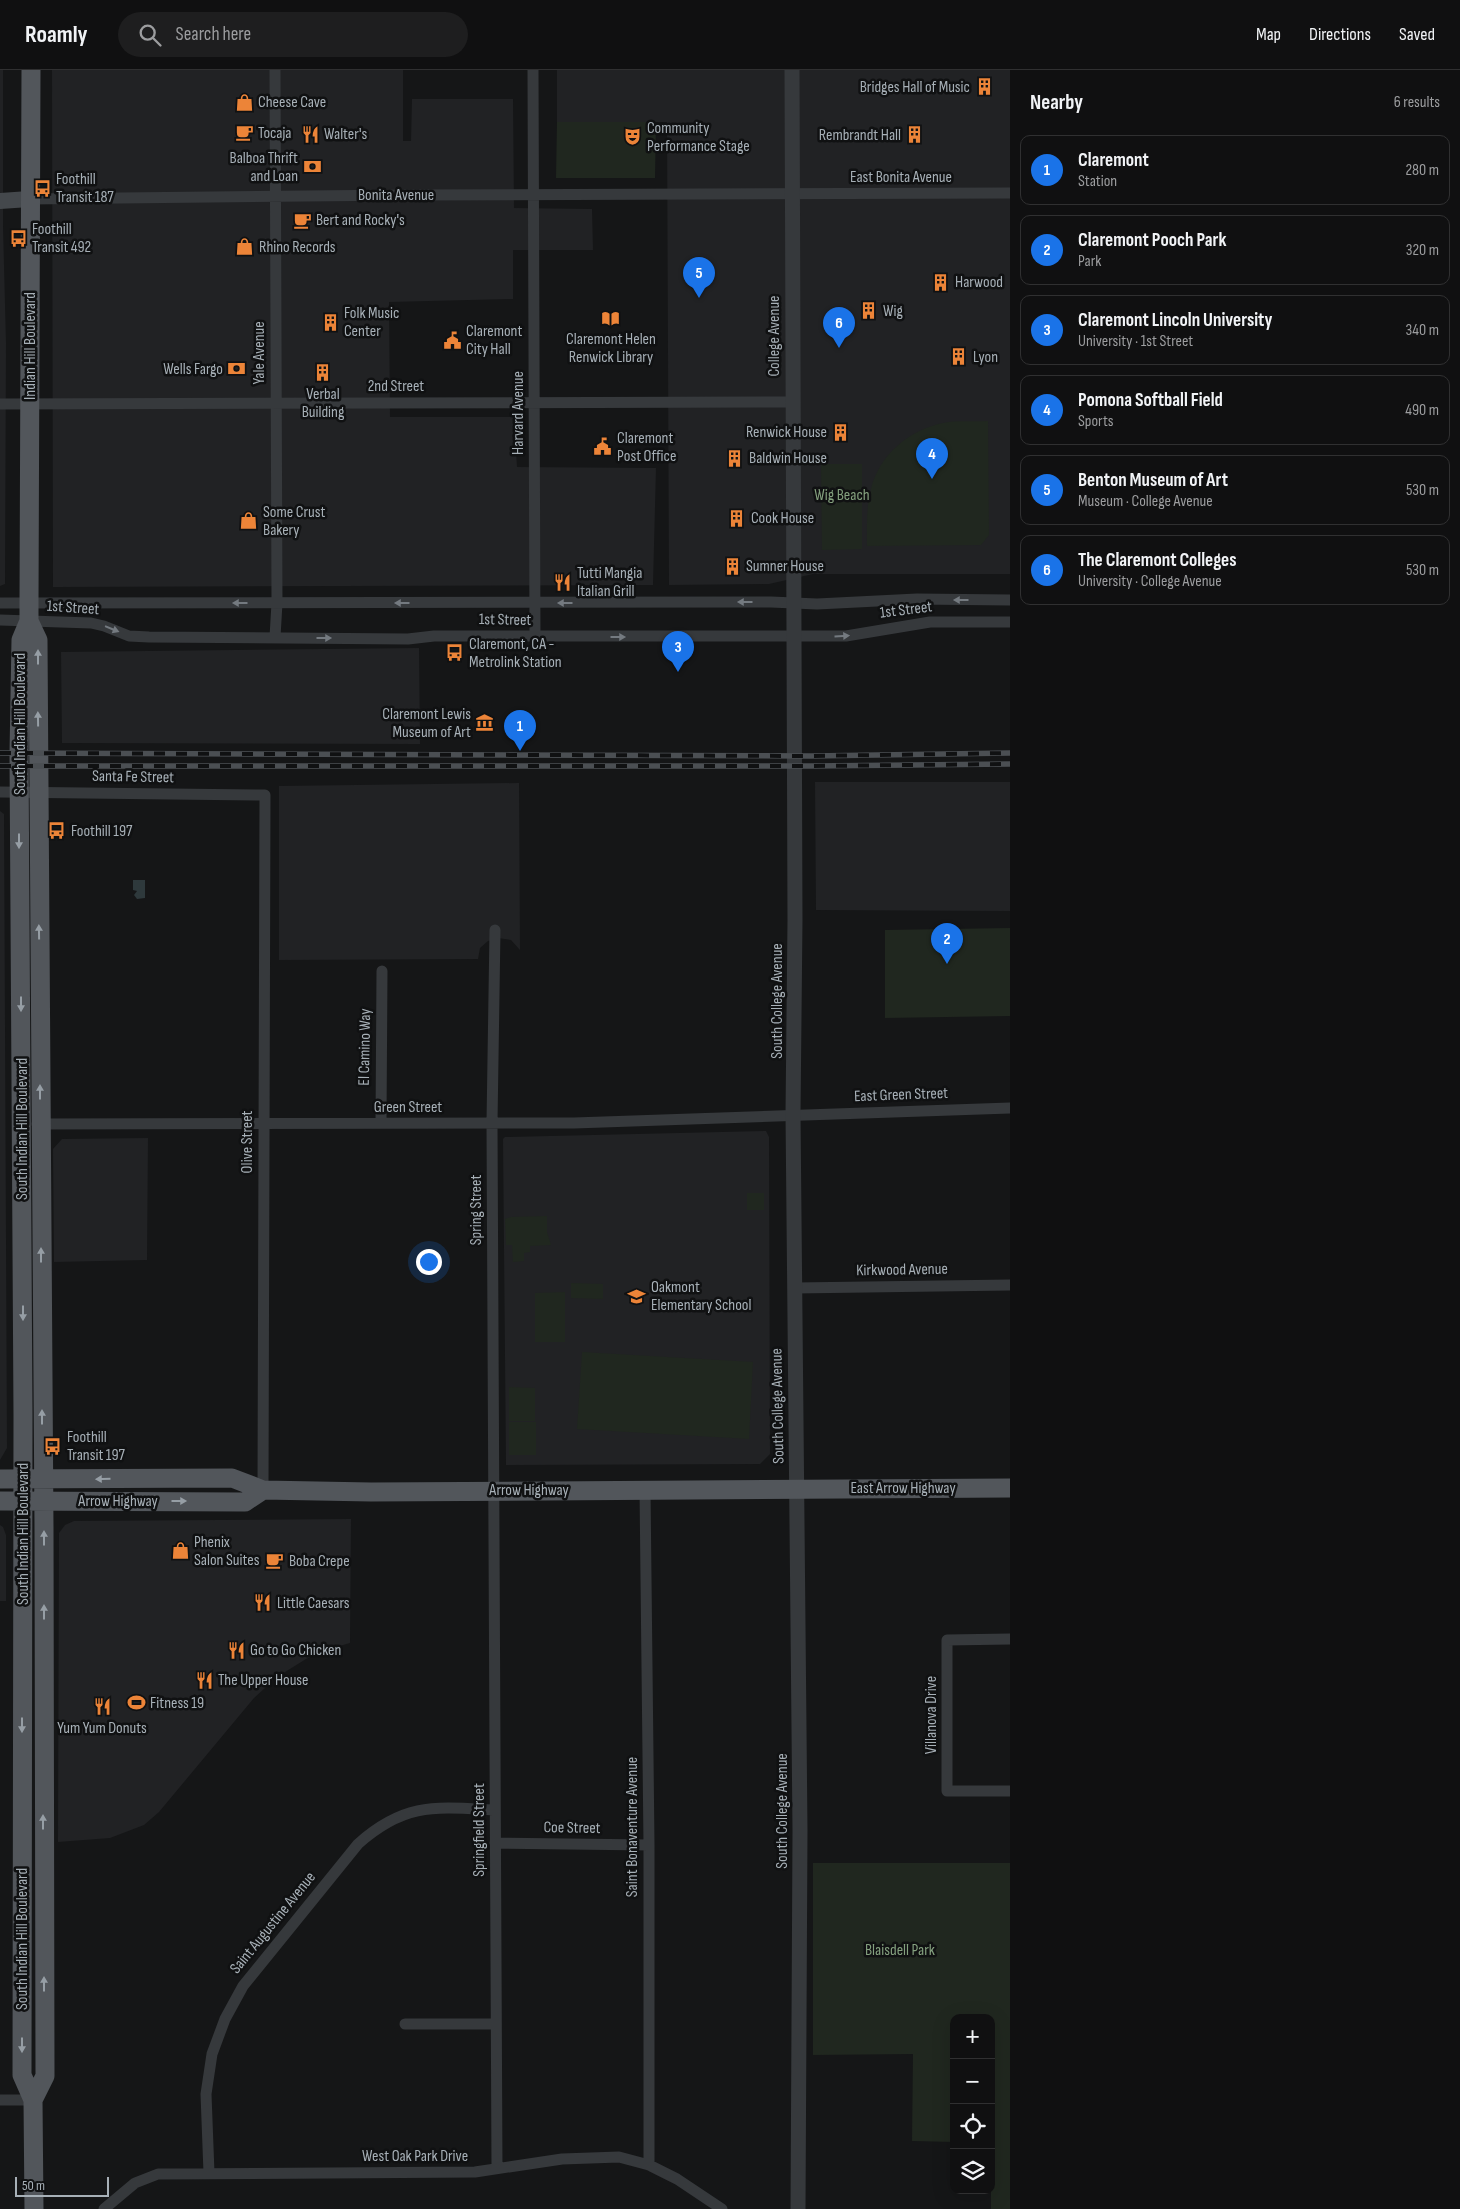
<!DOCTYPE html>
<meta charset="utf-8">
<style>
:root{--surface:#101011;--page:#1e1e1f;--text:#f1f3f6;--muted:#9c9d9f;--line:#303031;--accent:#1a73e8}
body{margin:0;font-family:"Sofia Sans Condensed",sans-serif;background:var(--page);color:var(--text)}
.controls{position:absolute;right:15px;bottom:15px;display:grid;overflow:hidden;border-radius:10px;box-shadow:0 5px 20px #0002}
.controls button{width:45px;height:45px;display:grid;place-items:center;padding:0;border:0;border-bottom:1px solid var(--line);background:var(--surface);color:var(--text);font:25px sans-serif}
.scale{position:absolute;left:15px;bottom:12px;width:94px;box-sizing:border-box;padding-left:5px;border:2px solid #a7b0b7;border-top:0;font-size:14px;line-height:18px;white-space:nowrap;color:#a7b0b7;-webkit-text-stroke:4px #101112;paint-order:stroke}
.you{position:absolute;left:428px;top:1191px;width:18px;height:18px;margin:-12px;border:4px solid #fff;border-radius:50%;background:#1a73e8;box-shadow:0 0 0 8px #1a73e833}
.badge{display:grid;place-items:center;width:32px;height:32px;border-radius:50%;background:var(--accent);color:#fff;font-size:16px;font-weight:700}
.pin{position:absolute;translate:-50% -41px;filter:drop-shadow(0 1px 2px #0008)}
.pin::after{content:'';position:absolute;top:26px;width:18px;height:15px;background:inherit;clip-path:polygon(0 0,100% 0,50% 100%)}
.list{margin:0;padding:0;list-style:none}
h2{display:flex;justify-content:space-between;align-items:center;height:65px;margin:0;padding:0 20px;font-size:21px}
h2 small{font-size:16px;font-weight:400;color:var(--muted)}
.list li{display:grid;grid-template-columns:32px 1fr auto;gap:15px;align-items:center;box-sizing:border-box;height:70px;margin:0 10px 10px;padding:0 10px;border:1px solid var(--line);border-radius:10px}
.list b{display:block;font-size:19px;white-space:nowrap}
.list p{margin:0;font-size:16px;white-space:nowrap;color:var(--muted)}
.list em{font-size:16px;font-style:normal;color:var(--muted)}
.icon{flex:none;width:28px;height:28px;fill:none;stroke:currentColor;stroke-width:2;stroke-linecap:round;stroke-linejoin:round}
.map{position:relative;flex:none;width:1010px;height:2139px;overflow:hidden}
header{display:flex;align-items:center;gap:30px;box-sizing:border-box;height:70px;padding:0 25px;background:var(--surface);border-bottom:1px solid var(--line)}
header strong{font-size:24px}
nav{display:flex;gap:28px;margin-inline-start:auto;font-size:18px}
.search{width:350px;height:45px;background:var(--page);display:flex;align-items:center;gap:12px;box-sizing:border-box;padding:0 18px;border-radius:28px;color:var(--muted);font-size:19px}
main{display:flex}
aside{flex:1;background:var(--surface)}
.map>svg:first-child{display:block}
</style>
<header>
<strong>Roamly</strong>
<div class="search"><svg class="icon" aria-label="search" viewBox="0 0 24 24"><circle cx="10" cy="10" r="6"/><path d="M15 15l6 6"/></svg>Search here</div>
<nav><a>Map</a><a>Directions</a><a>Saved</a></nav>
</header>
<main>
<div class="map">
<svg width="1010" height="2139" viewBox="0 0 1010 2139">
<rect width="100%" height="100%" fill="#151617"/>
<path fill="#212224" d="M0,0h3v156l3,117 -1,241 -5,2v7z
M52,0h351v71h8l1,-42h101l1,109 78,1 1,41h-80v49l-124,3 1,115h124l3,50 139,1 -3,117 -600,2z
M557,0h453v504h-197l-44,10 -100,1 -2,-463h-110z
M419,578l1,96 -358,-1 -1,-91z
M815,712h195v129l-194,-1z
M519,713l1,167 -9,-10 -13,-2 -10,3 -8,7 -2,11 -199,1v-174z
M0,741l4,3 3,634 -7,12z
M766,1061l3,6 1,317 -10,10 -254,1 -3,-326 2,-2z
M148,1068l-1,122 -93,2 -1,-113 9,-10z
M351,1449l-1,124 -21,6 -23,10 -29,18 -12,11 -11,10 -95,114 -15,13 -34,13 -52,4 1,-309 6,-8 9,-4z
M0,1455l3,2 3,8v66h-6z"/>
<path fill="#20271f" d="M557,52h99l-1,56h-99z
M988,351l1,114 -8,10 -114,1c0,-19 -1,-38 4,-57 8,-34 38,-59 72,-66 14,-3 31,-1 45,-2z
M821,394h41v85l-40,1z
M1010,858v88l-125,2v-88z
M747,1123h17v17h-17z
M547,1146v16l4,13 -21,1v6l-6,1v8l-11,1 -1,-17h-6l-1,-26 6,-2z
M571,1213l32,1v15l-32,-1z
M565,1222v50h-30v-49z
M582,1282l171,10 -4,77 -172,-10z
M509,1317l26,1v33h-26z
M509,1352h27v33h-27z
M813,1793h197v346h-19v-191h-37v124l-42,-1 1,-87 -100,1z"/>
<path fill="#2e393c" d="M133,810h12v18l-8,1 -3,-4 3,-4 -4,-1z"/>
<g fill="none" stroke-linecap="round" stroke-linejoin="round">
<path stroke="#36393c" stroke-width="11" d="M533,0l2,567
M29,129l378,-4 603,-2
M0,334l792,-2
M0,533l771,-1 46,2 100,-5 93,1
M0,550l91,3 13,3 25,10 20,1 259,2 26,-3h412l84,-14h80
M275,567l2,-34 -2,-533
M0,722l265,3 -2,695
M495,860l-3,193 5,1045
M381,1053l1,-152
M37,1054l537,-1 436,-15
M795,1218l215,-3
M645,1419l4,356v320
M1010,1569l-63,1v151h63
M495,1773l154,2
M405,1954h91
M0,2030h33
M209,2103l-3,-79 6,-40 13,-35 18,-33 115,-142c47,-42 78,-37 137,-34
M104,2139l31,-26 23,-9 317,-2 87,-13 57,-2 30,8 28,14 45,30"/>
<path stroke="#36393c" stroke-width="15" d="M792,0l3,850 -2,194 7,717 -2,378"/>
<path stroke="#44484c" stroke-width="16" d="M0,131l29,-2"/>
<path stroke="#52565b" stroke-width="19" d="M31,0l-2,533v18l9,19 6,887 1,549 -12,24
M29,551l-8,19 -2,113 4,662 -1,660 11,25 1,109
M0,1409l232,-1 31,12 108,2 639,-4
M0,1431l245,1 18,-12"/>
<defs>
<path id="rail" d="M0,683l811,3 199,-3
M0,696h811l199,-2"/>
</defs>
<use href="#rail" stroke="#4b4f53" stroke-width="5.5"/>
<use href="#rail" stroke="#101112" stroke-width="4" stroke-dasharray="11" stroke-linecap="butt"/>
</g>
<defs><path id="oneway-solid" d="M-6-.8H1V-3.2L6.5 0L1 3.2V.8H-6Z" transform="scale(1.25)"/></defs>
<g fill="#747a80">
<use href="#oneway-solid" transform="translate(961 530) rotate(-180)"/>
<use href="#oneway-solid" transform="translate(745 532) rotate(180)"/>
<use href="#oneway-solid" transform="translate(240 533) rotate(180)"/>
<use href="#oneway-solid" transform="translate(402 533) rotate(180)"/>
<use href="#oneway-solid" transform="translate(565 533) rotate(180)"/>
<use href="#oneway-solid" transform="translate(112 559) rotate(22)"/>
<use href="#oneway-solid" transform="translate(842 566) rotate(-3)"/>
<use href="#oneway-solid" transform="translate(618 567)"/>
<use href="#oneway-solid" transform="translate(324 568)"/>
</g>
<g fill="#969ea5">
<use href="#oneway-solid" transform="translate(38 587) rotate(-90)"/>
<use href="#oneway-solid" transform="translate(38 649) rotate(-91)"/>
<use href="#oneway-solid" transform="translate(19 771) rotate(90)"/>
<use href="#oneway-solid" transform="translate(39 862) rotate(-91)"/>
<use href="#oneway-solid" transform="translate(21 934) rotate(90)"/>
<use href="#oneway-solid" transform="translate(40 1022) rotate(-90)"/>
<use href="#oneway-solid" transform="translate(41 1185) rotate(-90)"/>
<use href="#oneway-solid" transform="translate(23 1243) rotate(90)"/>
<use href="#oneway-solid" transform="translate(42 1347) rotate(-90)"/>
<use href="#oneway-solid" transform="translate(103 1409) rotate(179)"/>
<use href="#oneway-solid" transform="translate(179 1431)"/>
<use href="#oneway-solid" transform="translate(44 1468) rotate(-90)"/>
<use href="#oneway-solid" transform="translate(44 1542) rotate(-90)"/>
<use href="#oneway-solid" transform="translate(22 1655) rotate(90)"/>
<use href="#oneway-solid" transform="translate(43 1752) rotate(-90)"/>
<use href="#oneway-solid" transform="translate(44 1914) rotate(-90)"/>
<use href="#oneway-solid" transform="translate(22 1975) rotate(90)"/>
</g>
<defs>
<symbol id="building-bare" viewBox="-9 -9 18 18"><path d="M-4-6H4V6H1V3H-1V6H-4ZM-2.5-4.3h1.7v1.8h-1.7ZM.8-4.3h1.7v1.8H.8ZM-2.5-1h1.7V.8h-1.7ZM.8-1h1.7V.8H.8Z" fill="#ec8438" stroke="#101112" stroke-width="2.5" paint-order="stroke"/></symbol>
<symbol id="shop-bare" viewBox="-9 -9 18 18"><path d="M-5-2.5h2.3a2.7 3.5 0 0 1 5.4 0H5L5.5 6h-11ZM-1.5-2.5h3a1.5 2.3 0 0 0-3 0Z" fill="#ec8438" stroke="#101112" stroke-width="2.5" paint-order="stroke"/></symbol>
<symbol id="cafe-bare" viewBox="-9 -9 18 18"><path d="M-5.5-4.5H6V0H3Q3 3.5 0 3.5H-2.5Q-5.5 3.5-5.5 0ZM3-3.2v2h1.7v-2ZM-6 4.5H4V6H-6Z" fill="#ec8438" stroke="#101112" stroke-width="2.5" paint-order="stroke"/></symbol>
<symbol id="restaurant-bare" viewBox="-9 -9 18 18"><path d="M-5-6h1v4h1v-4h1v4h1v-4h1v5L-1.5 .5V6h-2V.5L-5-1ZM5-6V6H3V1.5H1.5Q1.5-4 5-6Z" fill="#ec8438" stroke="#101112" stroke-width="2.5" paint-order="stroke"/></symbol>
<symbol id="theatre-bare" viewBox="-9 -9 18 18"><path d="M-5-5.5Q0-4 5-5.5V0Q5 5 0 6Q-5 5-5 0ZM-3.3-2.5H-1v1.5H-3.3ZM1-2.5H3.3v1.5H1ZM-2.8 1Q0 5.5 2.8 1Z" fill="#ec8438" stroke="#101112" stroke-width="2.5" paint-order="stroke"/></symbol>
<symbol id="bank-bare" viewBox="-9 -9 18 18"><path d="M-6-4H6V4H-6ZM0-2.3a2.3 2.3 0 1 0 0 4.6a2.3 2.3 0 1 0 0-4.6Z" fill="#ec8438" stroke="#101112" stroke-width="2.5" paint-order="stroke"/></symbol>
<symbol id="bus-bare" viewBox="-9 -9 18 18"><path d="M-5-6H5V4H4V6H2V4H-2V6H-4V4H-5ZM-3.5-4V0h7V-4ZM-3.5 1.2v1.5H-2V1.2ZM2 1.2v1.5H3.5V1.2Z" fill="#ec8438" stroke="#101112" stroke-width="2.5" paint-order="stroke"/></symbol>
<symbol id="library-bare" viewBox="-9 -9 18 18"><path d="M-6-4Q-3-5.5-.7-3.5V5Q-3 3-6 4ZM6-4Q3-5.5 .7-3.5V5Q3 3 6 4Z" fill="#ec8438" stroke="#101112" stroke-width="2.5" paint-order="stroke"/></symbol>
<symbol id="civic-bare" viewBox="-9 -9 18 18"><path d="M-.6-6.5H3V-4.5H.6V-3L4-1V1h2V6H-6V1h2V-1L-.6-3ZM-1.2 2.5V6h2.4V2.5Z" fill="#ec8438" stroke="#101112" stroke-width="2.5" paint-order="stroke"/></symbol>
<symbol id="museum-bare" viewBox="-9 -9 18 18"><path d="M0-6L6-3V-2H-6V-3ZM-5-1h2V3h-2ZM-1-1h2V3h-2ZM3-1h2V3H3ZM-6 4H6V6H-6Z" fill="#ec8438" stroke="#101112" stroke-width="2.5" paint-order="stroke"/></symbol>
<symbol id="school-bare" viewBox="-9 -9 18 18"><path d="M0-5L7-2L0 1L-7-2ZM-4 1L0 2.5L4 1V4Q0 6-4 4Z" fill="#ec8438" stroke="#101112" stroke-width="2.5" paint-order="stroke"/></symbol>
<symbol id="stadium-bare" viewBox="-9 -9 18 18"><path d="M0-5a6.5 5 0 1 0 0 10a6.5 5 0 1 0 0-10ZM-3.5-1.8h7v3.6h-7Z" fill="#ec8438" stroke="#101112" stroke-width="2.5" paint-order="stroke"/></symbol>
</defs>
<g fill-rule="evenodd">
<use href="#building-bare" x="972" y="4" width="25" height="25"/>
<use href="#shop-bare" x="232" y="20" width="25" height="25"/>
<use href="#cafe-bare" x="232" y="50" width="25" height="25"/>
<use href="#restaurant-bare" x="298" y="52" width="25" height="25"/>
<use href="#building-bare" x="902" y="52" width="25" height="25"/>
<use href="#theatre-bare" x="620" y="54" width="25" height="25"/>
<use href="#bank-bare" x="300" y="84" width="25" height="25"/>
<use href="#bus-bare" x="30" y="106" width="25" height="25"/>
<use href="#cafe-bare" x="290" y="138" width="25" height="25"/>
<use href="#bus-bare" x="6" y="156" width="25" height="25"/>
<use href="#shop-bare" x="232" y="164" width="25" height="25"/>
<use href="#building-bare" x="928" y="200" width="25" height="25"/>
<use href="#building-bare" x="856" y="228" width="25" height="25"/>
<use href="#library-bare" x="598" y="236" width="25" height="25"/>
<use href="#building-bare" x="318" y="240" width="25" height="25"/>
<use href="#civic-bare" x="440" y="258" width="25" height="25"/>
<use href="#building-bare" x="946" y="274" width="25" height="25"/>
<use href="#bank-bare" x="224" y="286" width="25" height="25"/>
<use href="#building-bare" x="310" y="290" width="25" height="25"/>
<use href="#building-bare" x="828" y="350" width="25" height="25"/>
<use href="#civic-bare" x="590" y="364" width="25" height="25"/>
<use href="#building-bare" x="722" y="376" width="25" height="25"/>
<use href="#building-bare" x="724" y="436" width="25" height="25"/>
<use href="#shop-bare" x="236" y="438" width="25" height="25"/>
<use href="#building-bare" x="720" y="484" width="25" height="25"/>
<use href="#restaurant-bare" x="550" y="500" width="25" height="25"/>
<use href="#bus-bare" x="442" y="570" width="25" height="25"/>
<use href="#museum-bare" x="472" y="640" width="25" height="25"/>
<use href="#bus-bare" x="44" y="748" width="25" height="25"/>
<use href="#school-bare" x="624" y="1214" width="25" height="25"/>
<use href="#bus-bare" x="40" y="1364" width="25" height="25"/>
<use href="#shop-bare" x="168" y="1468" width="25" height="25"/>
<use href="#cafe-bare" x="262" y="1478" width="25" height="25"/>
<use href="#restaurant-bare" x="250" y="1520" width="25" height="25"/>
<use href="#restaurant-bare" x="224" y="1568" width="25" height="25"/>
<use href="#restaurant-bare" x="192" y="1598" width="25" height="25"/>
<use href="#stadium-bare" x="124" y="1620" width="25" height="25"/>
<use href="#restaurant-bare" x="90" y="1624" width="25" height="25"/>
</g>
<g text-anchor="middle" dominant-baseline="central" stroke-width="5" stroke-linejoin="round" paint-order="stroke">
<g font-size="16" fill="#a7b0b7" stroke="#101112" text-anchor="start">
<text x="970" y="17" text-anchor="end">Bridges Hall of Music</text>
<text x="258" y="32">Cheese Cave</text>
<text x="647" y="58">Community<tspan x="647" dy="18">Performance Stage</tspan></text>
<text x="258" y="63">Tocaja</text>
<text x="324" y="64">Walter's</text>
<text x="901" y="65" text-anchor="end">Rembrandt Hall</text>
<text x="298" y="88" text-anchor="end">Balboa Thrift<tspan x="298" dy="18">and Loan</tspan></text>
<text x="56" y="109">Foothill<tspan x="56" dy="18">Transit 187</tspan></text>
<text x="316" y="150">Bert and Rocky's</text>
<text x="32" y="159">Foothill<tspan x="32" dy="18">Transit 492</tspan></text>
<text x="259" y="177">Rhino Records</text>
<text x="955" y="212">Harwood</text>
<text x="883" y="241">Wig</text>
<text x="344" y="243">Folk Music<tspan x="344" dy="18">Center</tspan></text>
<text x="466" y="261">Claremont<tspan x="466" dy="18">City Hall</tspan></text>
<text x="611" y="269" text-anchor="middle">Claremont Helen<tspan x="611" dy="18">Renwick Library</tspan></text>
<text x="973" y="287">Lyon</text>
<text x="223" y="299" text-anchor="end">Wells Fargo</text>
<text x="323" y="324" text-anchor="middle">Verbal<tspan x="323" dy="18">Building</tspan></text>
<text x="827" y="362" text-anchor="end">Renwick House</text>
<text x="617" y="368">Claremont<tspan x="617" dy="18">Post Office</tspan></text>
<text x="749" y="388">Baldwin House</text>
<text x="263" y="442">Some Crust<tspan x="263" dy="18">Bakery</tspan></text>
<text x="751" y="448">Cook House</text>
<text x="746" y="496">Sumner House</text>
<text x="577" y="503">Tutti Mangia<tspan x="577" dy="18">Italian Grill</tspan></text>
<text x="469" y="574">Claremont, CA -<tspan x="469" dy="18">Metrolink Station</tspan></text>
<text x="471" y="644" text-anchor="end">Claremont Lewis<tspan x="471" dy="18">Museum of Art</tspan></text>
<text x="71" y="761">Foothill 197</text>
<text x="651" y="1217">Oakmont<tspan x="651" dy="18">Elementary School</tspan></text>
<text x="67" y="1367">Foothill<tspan x="67" dy="18">Transit 197</tspan></text>
<text x="194" y="1472">Phenix<tspan x="194" dy="18">Salon Suites</tspan></text>
<text x="289" y="1491">Boba Crepe</text>
<text x="277" y="1533">Little Caesars</text>
<text x="250" y="1580">Go to Go Chicken</text>
<text x="218" y="1610">The Upper House</text>
<text x="150" y="1633">Fitness 19</text>
<text x="102" y="1658" text-anchor="middle">Yum Yum Donuts</text>
</g>
<g font-size="16" fill="#a7b0b7" stroke="#101112">
<text x="901" y="107">East Bonita Avenue</text>
<text x="396" y="125">Bonita Avenue</text>
<text transform="translate(774 266) rotate(-90)">College Avenue</text>
<text transform="translate(30 276) rotate(-90)">Indian Hill Boulevard</text>
<text transform="translate(259 283) rotate(-90)">Yale Avenue</text>
<text x="396" y="316">2nd Street</text>
<text transform="translate(518 343) rotate(-90)">Harvard Avenue</text>
<text transform="translate(73 538) rotate(4)">1st Street</text>
<text transform="translate(906 540) rotate(-7)">1st Street</text>
<text transform="translate(505 550) rotate(1)">1st Street</text>
<text transform="translate(20 654) rotate(-90)">South Indian Hill Boulevard</text>
<text transform="translate(133 707) rotate(1)">Santa Fe Street</text>
<text transform="translate(777 931) rotate(-90)">South College Avenue</text>
<text transform="translate(365 977) rotate(-89)">El Camino Way</text>
<text transform="translate(901 1025) rotate(-2)">East Green Street</text>
<text x="408" y="1037">Green Street</text>
<text transform="translate(22 1059) rotate(-90)">South Indian Hill Boulevard</text>
<text transform="translate(247 1072) rotate(-90)">Olive Street</text>
<text transform="translate(476 1140) rotate(-90)">Spring Street</text>
<text transform="translate(902 1200) rotate(-1)">Kirkwood Avenue</text>
<text transform="translate(778 1336) rotate(-91)">South College Avenue</text>
<text x="903" y="1418">East Arrow Highway</text>
<text x="529" y="1420">Arrow Highway</text>
<text x="118" y="1431">Arrow Highway</text>
<text transform="translate(23 1464) rotate(-90)">South Indian Hill Boulevard</text>
<text transform="translate(931 1645) rotate(-90)">Villanova Drive</text>
<text transform="translate(782 1741) rotate(-90)">South College Avenue</text>
<text transform="translate(632 1757) rotate(-90)">Saint Bonaventure Avenue</text>
<text transform="translate(572 1758) rotate(1)">Coe Street</text>
<text transform="translate(479 1760) rotate(-90)">Springfield Street</text>
<text transform="translate(273 1853) rotate(-51)">Saint Augustine Avenue</text>
<text transform="translate(22 1869) rotate(-90)">South Indian Hill Boulevard</text>
<text x="415" y="2086">West Oak Park Drive</text>
</g>
<g font-size="16" fill="#85a17f" stroke="#101112">
<text x="842" y="425">Wig Beach</text>
<text x="900" y="1880">Blaisdell Park</text>
</g>
</g>
</svg>
<div class="controls">
<button>+</button>
<button>−</button>
<button><svg class="icon" aria-label="locate" viewBox="0 0 24 24"><circle cx="12" cy="12" r="6"/><path d="M12 2v4M12 18v4M2 12h4M18 12h4"/></svg></button>
<button><svg class="icon" aria-label="layers" viewBox="0 0 24 24"><path d="M12 4l9 5-9 5-9-5zM3 14l9 5 9-5"/></svg></button>
</div>
<div class="scale">50 m</div>
<div class="you"></div>
<div class="pin badge" style="left:520px;top:681px">1</div>
<div class="pin badge" style="left:947px;top:894px">2</div>
<div class="pin badge" style="left:678px;top:602px">3</div>
<div class="pin badge" style="left:932px;top:409px">4</div>
<div class="pin badge" style="left:699px;top:228px">5</div>
<div class="pin badge" style="left:839px;top:278px">6</div>
</div>
<aside>
<h2>Nearby<small>6 results</small></h2>
<ul class="list">
<li><span class="badge">1</span><div><b>Claremont</b><p>Station</p></div><em>280 m</em></li>
<li><span class="badge">2</span><div><b>Claremont Pooch Park</b><p>Park</p></div><em>320 m</em></li>
<li><span class="badge">3</span><div><b>Claremont Lincoln University</b><p>University · 1st Street</p></div><em>340 m</em></li>
<li><span class="badge">4</span><div><b>Pomona Softball Field</b><p>Sports</p></div><em>490 m</em></li>
<li><span class="badge">5</span><div><b>Benton Museum of Art</b><p>Museum · College Avenue</p></div><em>530 m</em></li>
<li><span class="badge">6</span><div><b>The Claremont Colleges</b><p>University · College Avenue</p></div><em>530 m</em></li>
</ul>
</aside>
</main>
